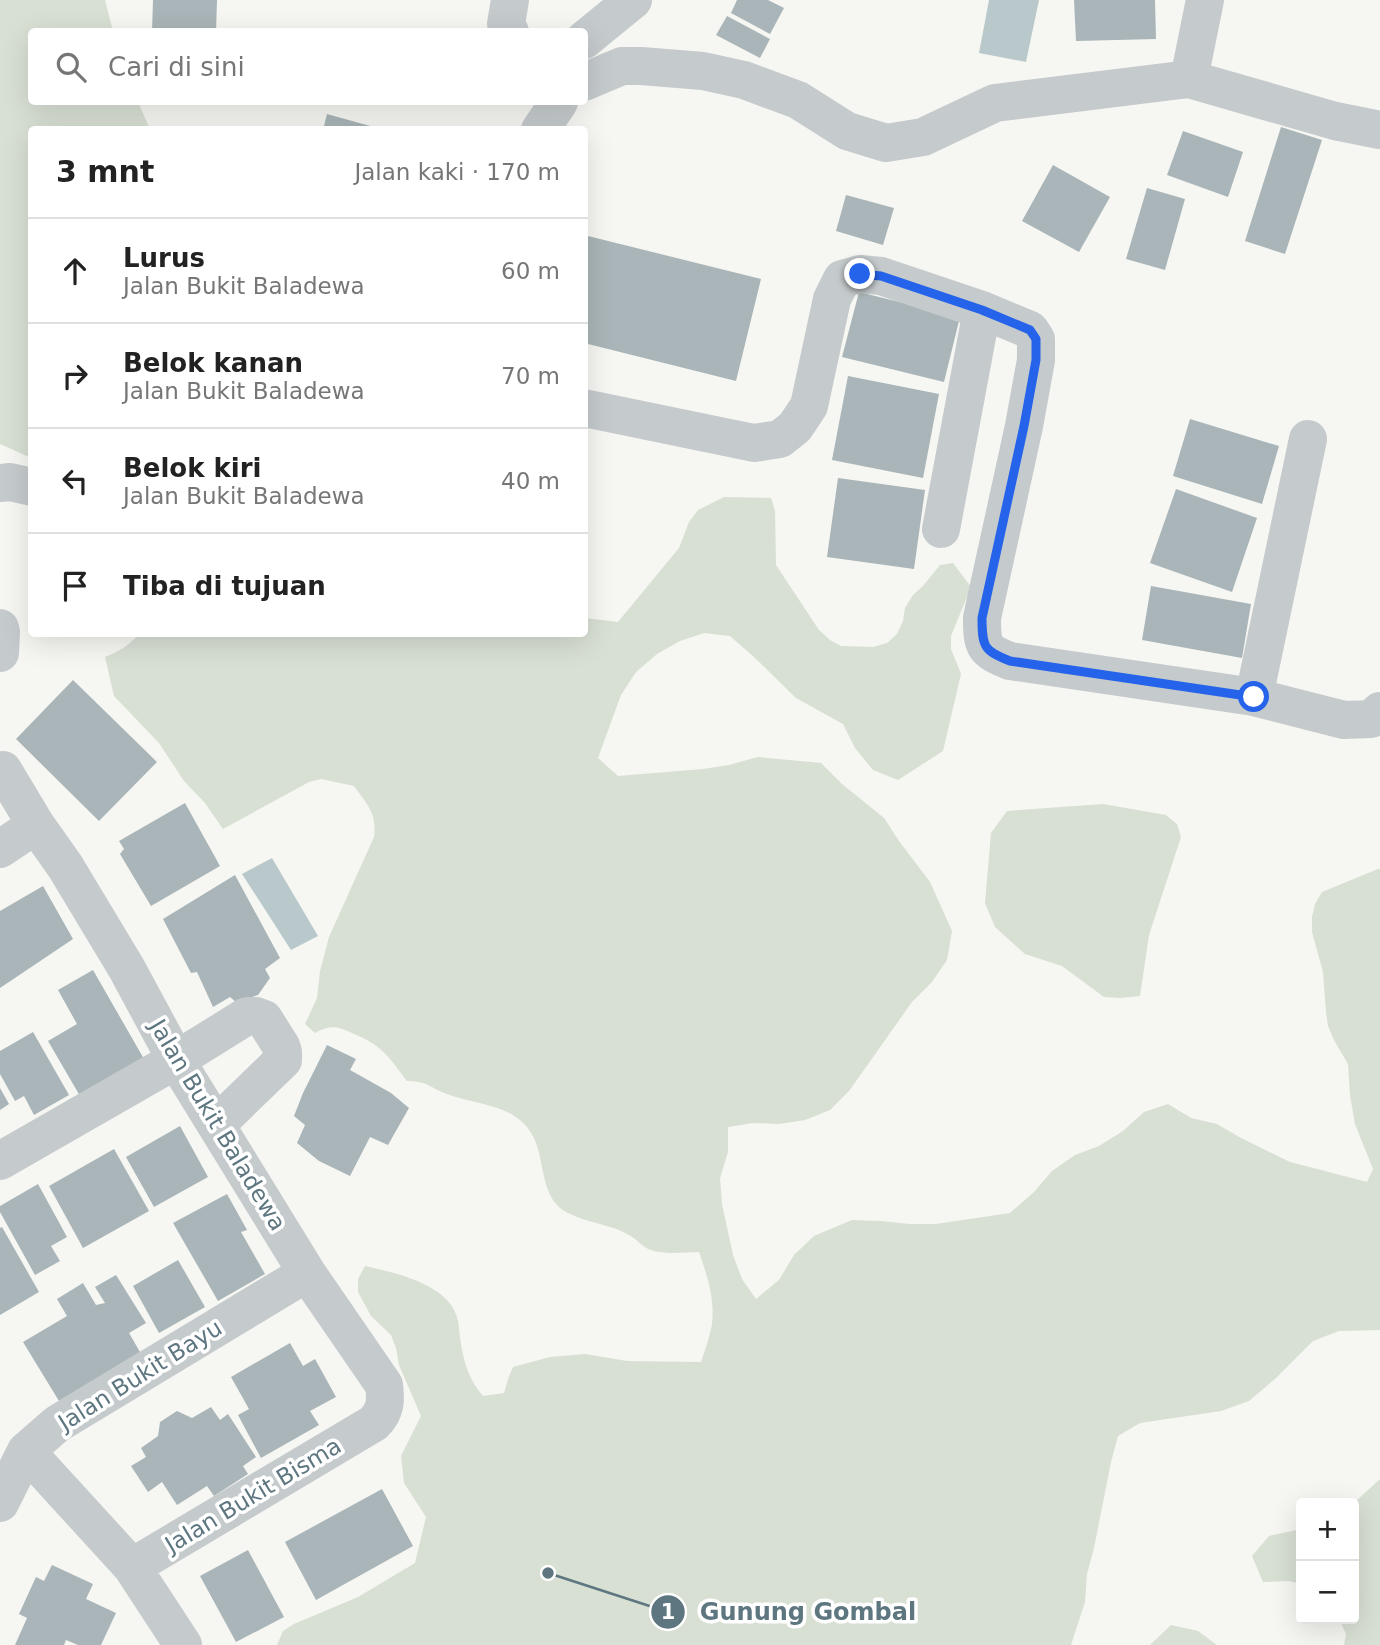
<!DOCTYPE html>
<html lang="id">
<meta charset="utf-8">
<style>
:root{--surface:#fff;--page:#f2f2f2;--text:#222;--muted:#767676;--line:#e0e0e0}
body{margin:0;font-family:"DejaVu Sans",sans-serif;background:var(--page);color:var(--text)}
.controls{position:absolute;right:21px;bottom:21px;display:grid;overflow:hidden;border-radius:7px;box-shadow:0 7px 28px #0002}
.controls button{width:63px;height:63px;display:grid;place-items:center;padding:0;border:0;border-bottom:2px solid var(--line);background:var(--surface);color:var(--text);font:35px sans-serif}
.stop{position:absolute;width:21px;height:21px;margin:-16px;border:5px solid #2563eb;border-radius:50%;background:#fff}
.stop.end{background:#2563eb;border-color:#fff;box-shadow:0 2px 7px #0008}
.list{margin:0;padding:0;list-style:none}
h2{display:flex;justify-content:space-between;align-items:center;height:91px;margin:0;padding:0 28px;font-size:30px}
h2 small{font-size:23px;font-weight:400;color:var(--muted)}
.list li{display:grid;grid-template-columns:46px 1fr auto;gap:21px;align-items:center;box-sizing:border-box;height:105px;padding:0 28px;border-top:2px solid var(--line)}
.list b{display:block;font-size:26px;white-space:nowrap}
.list p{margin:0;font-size:23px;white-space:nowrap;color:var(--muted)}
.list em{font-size:23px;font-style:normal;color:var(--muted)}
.icon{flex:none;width:38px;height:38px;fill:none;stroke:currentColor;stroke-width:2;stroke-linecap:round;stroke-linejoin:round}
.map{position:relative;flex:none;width:1380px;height:1645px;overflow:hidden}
.search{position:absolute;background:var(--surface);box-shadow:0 7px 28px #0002;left:28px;top:28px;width:560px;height:77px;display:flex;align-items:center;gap:18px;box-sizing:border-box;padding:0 24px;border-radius:7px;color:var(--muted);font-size:26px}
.panel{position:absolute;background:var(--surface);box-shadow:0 7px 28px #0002;left:28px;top:126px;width:560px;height:511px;border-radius:7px}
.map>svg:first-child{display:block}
</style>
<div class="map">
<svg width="1380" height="1645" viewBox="0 0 1380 1645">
<rect width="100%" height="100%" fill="#f6f6f2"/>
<path fill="#d8dfd3" d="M0,0h105l8,31 -81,1v70h106l12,27 -118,1 -1,328 -31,-14z
M724,497l47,1 4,13 1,54 43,65 11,10 11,6 32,1 14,-4 10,-9 6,-13 2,-13 8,-13 10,-9 17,-21 13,-2 18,24 -20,49v13l10,25 -18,77 -45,29 -25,-10 -18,-22 -12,-24 -47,-26 -42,-41 -24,-21 -26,-3 -24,8 -23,13 -21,18 -15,23 -23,63 20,18 85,-7 26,-4 29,-8 63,6 21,21 42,34 15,23 31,41 22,49 -5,29 -15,22 -20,20 -63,89 -19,19 -25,10 -26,4 -26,-1 -25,4v25l-8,26 2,26 11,51 9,24 14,20 23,-19 15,-25 20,-19 38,-16 29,1 28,3h27l74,-11 24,-21 18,-21 23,-16 24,-9 24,-15 21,-19 24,-8 23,14 26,6 24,14 49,24 77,20 6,-13 -18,-45 -5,-29 -2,-31 -14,-24 -6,-14 -2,-14 -3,-40 -11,-40v-15l3,-13 7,-12 56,-23h2v461l-41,1 -26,10 -37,37 -27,23 -28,10 -81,12 -22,13 -7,26 -17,86 -7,26 -2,28 -14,43h-794l6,-14 11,-7 64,-27 57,-34 11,-46 -22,-34 -3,-27 20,-40 -22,-51 -3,-17 -5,-13 -20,-19 -13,-24v-13l7,-13c30,7 86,18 93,55 1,5 1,11 2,16 3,23 8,42 23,59l21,-3 4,-14 5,-12 37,-10 35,-3 42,7 74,1c4,-12 9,-26 11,-38 3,-26 -5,-49 -13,-72 -16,0 -33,3 -48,-2 -9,-3 -14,-11 -22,-15 -21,-13 -57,-13 -73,-31 -14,-16 -13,-47 -22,-66 -18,-35 -55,-32 -87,-44 -17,-6 -19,-13 -40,-13 -19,-25 -24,-35 -55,-48 -16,-7 -21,-8 -37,0l-10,-9 12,-26 3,-27 9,-34 45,-100c3,-25 -7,-32 -20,-51l-33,-7 -12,3 -86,47 -18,-26 -21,-22 -25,-38 -45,-47 -9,-39c15,-6 24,-12 34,-23h445l1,-16 33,4 61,-74 10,-26 9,-12z
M1103,804l63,11 11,9 4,13 -32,98 -9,61 -20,2 -16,-1 -42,-31 -37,-12 -30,-27 -10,-24 6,-70 16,-22z
M1380,1479v166h-36l2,-11 -7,-15h15v-116z
M1301,1529v55l-12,-3 -26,1 -11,-26 17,-20z
M1171,1625l27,6 19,14h-67z"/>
<path fill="#b9c9cb" d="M989,0h50l-13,62 -47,-9z
M272,858l46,78 -27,14 -49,-76z"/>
<path fill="#a9b5b8" d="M153,0h64l-1,32h-64z
M737,0h31l16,8 -14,26 -39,-21z
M1074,0h81l1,39 -80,2z
M727,16l43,23 -10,19 -44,-23z
M327,114l54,15v1h-58z
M1281,127l41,13 -37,114 -40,-13z
M1183,131l60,21 -15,45 -61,-22z
M1053,165l57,32 -31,55 -57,-31z
M1147,188l38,11 -20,71 -39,-11z
M846,195l48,13 -11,37 -47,-14z
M584,235l177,44 -25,102 -152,-38z
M859,292l101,25 -16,65 -102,-25z
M848,376l91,18 -16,84 -91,-18z
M1190,419l89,27 -17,58 -89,-28z
M838,478l87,12 -11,79 -87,-12z
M1176,489l81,29 -25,74 -82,-29z
M1151,586l100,18 -9,54 -100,-18z
M73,680l84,82 -58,59 -83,-82z
M185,803l35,63 -69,40 -31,-52 4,-5 -5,-8z
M235,875l45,83 -15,11 5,9 -12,17 -22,7 -6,-5 -17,10 -16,-35 -6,1 -28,-54z
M43,886l30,53 -73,49v-77z
M93,970l51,89 -64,37 -32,-55 29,-17 -19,-34z
M33,1032l36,63 -35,20 -10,-19 -9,5 -15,-27v-23z
M327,1045l29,14 -6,11 41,23 18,15 -21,37 -18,-8 -20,39 -31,-15 -22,-18 8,-18 -11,-9 9,-23z
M0,1088l9,16 -9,6z
M180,1126l28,51 -54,30 -28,-50z
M114,1149l35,62 -66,37 -34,-62z
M38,1184l29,53 -16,9 9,15 -25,14 -35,-63v-6z
M227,1194l20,36 -6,2 24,42 -47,27 -45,-78z
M2,1227l37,65 -39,23v-87z
M178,1260l27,47 -46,26 -26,-47z
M116,1275l30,48 -17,10 11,19 -81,49 -36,-59 44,-26 -10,-17 26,-16 13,22 9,-2 -10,-16z
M290,1343l13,23 12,-7 21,38 -26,14 9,14 -58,33 -23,-43 11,-6 -18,-32z
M211,1407l9,13 8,-6 28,43 -13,9 5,8 -34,22 -7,-10 -30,19 -15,-23 -14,10 -17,-26 15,-9 -5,-9 17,-12 2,-14 17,-11 15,7z
M382,1489l31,57 -97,54 -31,-58z
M248,1550l36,67 -48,25 -36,-66z
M52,1565l41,19 -7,15 30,14 -15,32h-23l-12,-5 -2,5h-49l12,-27 -8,-4 17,-37 8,4z"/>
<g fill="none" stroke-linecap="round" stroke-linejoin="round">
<path stroke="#c5cacc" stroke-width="38" d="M510,32l-4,-8 4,-24
M584,40l49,-40
M1189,79l16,-79
M584,82l38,-16h19l62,5 41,9 54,20 49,31 39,12 37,-6 72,-34 194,-24 146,42 45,9
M540,130l19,-28
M584,408l170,35 26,-4 15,-12 14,-21 23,-107 10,-20 18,-5 21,2 101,34 48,20 6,9v21l-12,66 -42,192c0,29 2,33 28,43l244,36 90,23 27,-1 9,-8
M0,483l10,-1 22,5
M941,529l41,-219
M0,628l1,4 -1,21
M1254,697l54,-258
M3,770l33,55
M0,849l36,-24 29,41 62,103 49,91 131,213 77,112c2,15 2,26 -10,38l-242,144
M0,1161l176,-101 71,-44h9l8,3 17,27 2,6v8l-67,65
M26,1451l106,116 51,78
M0,1503l26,-52 31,-27 250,-151"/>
</g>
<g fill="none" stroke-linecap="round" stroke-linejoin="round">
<path stroke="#2563eb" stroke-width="9" d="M860,274l21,2 101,34 48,20 6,9v21l-12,66 -42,192c0,29 2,33 28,43l244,36"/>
</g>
<g text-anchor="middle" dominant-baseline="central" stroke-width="7" stroke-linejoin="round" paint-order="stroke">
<g font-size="23" fill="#5e7680" stroke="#fff">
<text transform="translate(218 1125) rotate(59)">Jalan Bukit Baladewa</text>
<text transform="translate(140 1375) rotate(-32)">Jalan Bukit Bayu</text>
<text transform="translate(253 1495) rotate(-31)">Jalan Bukit Bisma</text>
</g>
</g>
<path fill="none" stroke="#5e7680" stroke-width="2.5" d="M548 1573L668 1612"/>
<g fill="#5e7680" stroke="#fff" stroke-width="2.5">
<circle cx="548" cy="1573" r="7"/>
<circle cx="668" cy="1612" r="18"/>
</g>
<g font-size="21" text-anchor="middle" font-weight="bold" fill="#fff">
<text x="668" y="1619">1</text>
</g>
<g font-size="24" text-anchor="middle" font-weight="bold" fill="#5e7680" stroke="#fff" stroke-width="7" stroke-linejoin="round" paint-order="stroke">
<text x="808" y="1620">Gunung Gombal</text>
</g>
</svg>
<div class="controls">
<button>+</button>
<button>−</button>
</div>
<div class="stop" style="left:1254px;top:697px"></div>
<div class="stop end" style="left:860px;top:274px"></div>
<div class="search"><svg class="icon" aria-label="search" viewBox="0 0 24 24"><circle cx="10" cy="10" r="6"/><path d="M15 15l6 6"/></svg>Cari di sini</div>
<section class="panel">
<h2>3 mnt<small>Jalan kaki · 170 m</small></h2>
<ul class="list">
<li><svg class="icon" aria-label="ahead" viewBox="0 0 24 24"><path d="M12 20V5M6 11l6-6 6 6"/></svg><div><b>Lurus</b><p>Jalan Bukit Baladewa</p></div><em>60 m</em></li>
<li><svg class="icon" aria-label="right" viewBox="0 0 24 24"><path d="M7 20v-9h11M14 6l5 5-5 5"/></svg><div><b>Belok kanan</b><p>Jalan Bukit Baladewa</p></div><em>70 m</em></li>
<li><svg class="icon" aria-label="left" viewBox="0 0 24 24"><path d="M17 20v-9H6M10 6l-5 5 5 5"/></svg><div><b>Belok kiri</b><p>Jalan Bukit Baladewa</p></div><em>40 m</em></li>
<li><svg class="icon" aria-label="arrive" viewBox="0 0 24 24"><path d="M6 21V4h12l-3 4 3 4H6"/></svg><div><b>Tiba di tujuan</b></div></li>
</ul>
</section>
</div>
